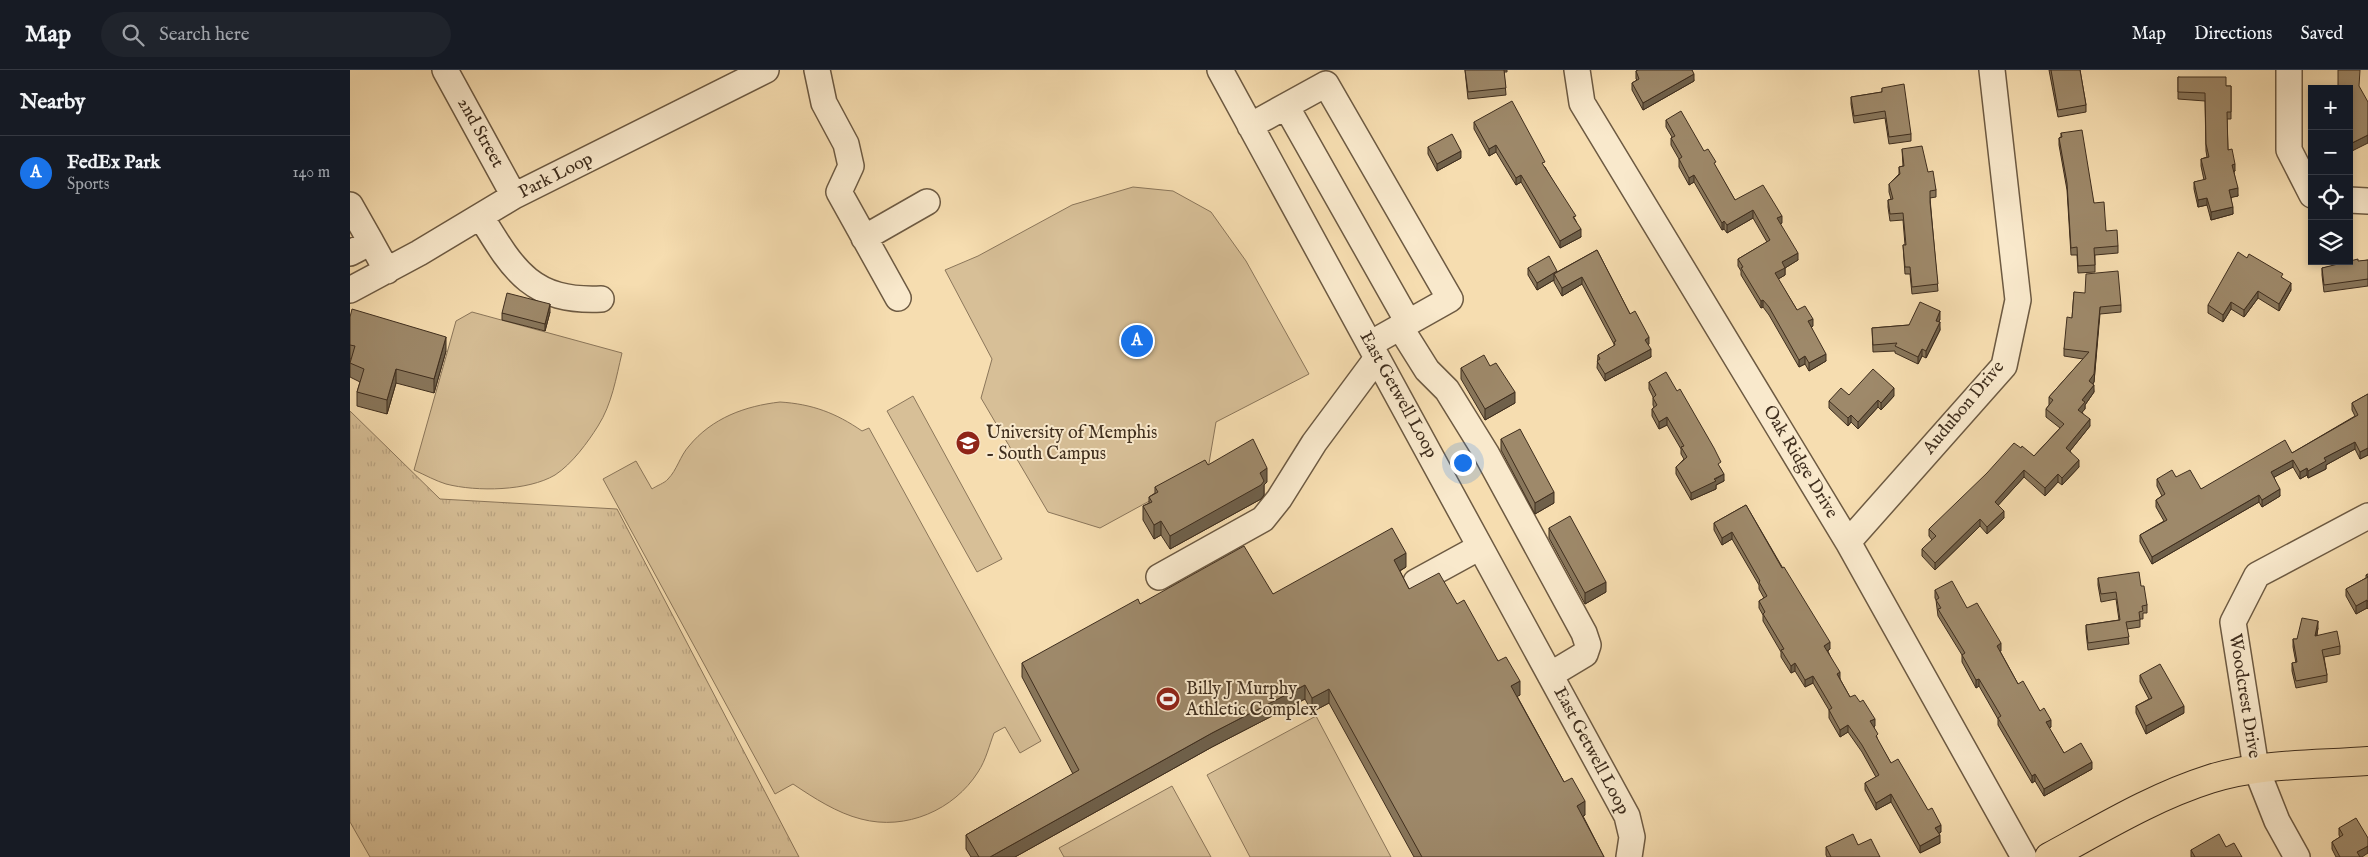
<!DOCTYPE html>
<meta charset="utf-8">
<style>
:root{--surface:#171b24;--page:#20242c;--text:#f1f3f6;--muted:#9ea1a6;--line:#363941;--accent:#1a73e8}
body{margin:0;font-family:"IM FELL English",serif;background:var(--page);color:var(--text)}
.controls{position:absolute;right:15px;top:15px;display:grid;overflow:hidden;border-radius:0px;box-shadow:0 2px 8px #0003}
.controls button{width:45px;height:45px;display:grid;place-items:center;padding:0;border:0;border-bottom:1px solid var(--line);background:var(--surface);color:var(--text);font:25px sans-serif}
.you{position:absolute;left:1112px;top:392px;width:18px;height:18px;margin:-12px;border:4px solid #fff;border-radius:50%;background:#1a73e8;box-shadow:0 0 0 8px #1a73e833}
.badge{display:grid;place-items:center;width:32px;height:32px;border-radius:50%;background:var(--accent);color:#fff;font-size:16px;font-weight:700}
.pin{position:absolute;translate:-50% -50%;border:2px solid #fff;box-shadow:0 1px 5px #0006}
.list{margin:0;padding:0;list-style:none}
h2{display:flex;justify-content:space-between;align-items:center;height:65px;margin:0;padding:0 20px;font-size:21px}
h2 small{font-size:16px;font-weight:400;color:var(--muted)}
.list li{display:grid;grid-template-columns:32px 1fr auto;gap:15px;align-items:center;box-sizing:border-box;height:75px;padding:0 20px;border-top:1px solid var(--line)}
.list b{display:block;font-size:19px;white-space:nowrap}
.list p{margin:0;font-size:16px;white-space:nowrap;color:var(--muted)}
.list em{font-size:16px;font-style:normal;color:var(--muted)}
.icon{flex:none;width:28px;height:28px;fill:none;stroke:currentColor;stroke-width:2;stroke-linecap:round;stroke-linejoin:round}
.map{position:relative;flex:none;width:2018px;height:787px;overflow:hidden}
header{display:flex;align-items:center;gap:30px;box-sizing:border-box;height:70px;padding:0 25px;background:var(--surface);border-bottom:1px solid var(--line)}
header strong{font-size:24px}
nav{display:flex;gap:28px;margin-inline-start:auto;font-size:18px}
.search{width:350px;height:45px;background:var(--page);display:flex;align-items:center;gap:12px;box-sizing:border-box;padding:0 18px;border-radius:28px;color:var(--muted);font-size:19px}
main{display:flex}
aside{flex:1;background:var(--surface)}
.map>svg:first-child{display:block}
</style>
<header>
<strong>Map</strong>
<div class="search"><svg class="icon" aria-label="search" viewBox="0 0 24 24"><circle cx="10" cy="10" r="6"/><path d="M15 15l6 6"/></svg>Search here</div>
<nav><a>Map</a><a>Directions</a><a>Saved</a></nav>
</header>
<main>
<aside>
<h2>Nearby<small></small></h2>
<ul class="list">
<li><span class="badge">A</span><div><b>FedEx Park</b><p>Sports</p></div><em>140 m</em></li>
</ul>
</aside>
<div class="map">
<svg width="2018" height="787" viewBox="0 0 2018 787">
<defs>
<pattern id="grass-tufts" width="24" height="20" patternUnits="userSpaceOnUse" patternTransform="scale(1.25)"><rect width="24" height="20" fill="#d7bf97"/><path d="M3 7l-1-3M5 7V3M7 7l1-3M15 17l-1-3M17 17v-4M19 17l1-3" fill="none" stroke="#baa482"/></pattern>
</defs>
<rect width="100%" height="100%" fill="#f6ddb0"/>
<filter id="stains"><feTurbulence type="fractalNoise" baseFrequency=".004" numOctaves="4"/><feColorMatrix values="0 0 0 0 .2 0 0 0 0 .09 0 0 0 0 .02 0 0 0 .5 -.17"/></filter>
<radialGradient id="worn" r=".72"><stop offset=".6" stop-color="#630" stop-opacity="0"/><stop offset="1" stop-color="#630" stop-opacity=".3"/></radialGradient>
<path fill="url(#grass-tufts)" stroke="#8b765a" d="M0,341l90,88 177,10 182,348h-429l-20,-35z"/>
<path fill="#d7bf97" stroke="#8b765a" d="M783,117l40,4 38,21 35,49 63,113 -93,48 -8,47 -108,59 -52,-16 -67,-114 11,-39 -47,-89 33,-14 94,-51z
M122,242l150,41c-6,25 -10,51 -24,73 -10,16 -26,38 -43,49 -27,16 -78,17 -109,9 -10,-3 -21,-9 -32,-14l42,-149z
M563,326l89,163 -25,13 -90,-161z
M430,332c32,2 56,11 82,29l7,-3 172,313 -21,12 -15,-26 -11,6c-5,13 -8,27 -16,39 -24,38 -72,59 -117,47 -24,-6 -47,-21 -68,-35l-18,10 -172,-315 33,-18 16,28c4,-3 13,-6 16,-10 9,-9 12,-23 21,-33 23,-28 56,-40 91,-44z
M966,646l75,141h-141l-43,-82z
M822,716l39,71h-147l-5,-9z"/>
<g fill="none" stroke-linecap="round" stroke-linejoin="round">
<defs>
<path id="minor" d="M95,0l69,126
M467,0l7,33 22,41 5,22 -12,26 59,106
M870,0l407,746 5,21 -3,20
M1227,0l5,33 266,439 176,315
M1939,0v80l23,45
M900,56l36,-20
M1999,130l19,1
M0,135l21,37
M131,147c33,54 51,85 120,82
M514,168l63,-36
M0,183l21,-11 16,29
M0,220l69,-37 95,-57 252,-126
M1050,257l27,43 20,20 39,63 98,180 4,12 -3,9 -35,21
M1020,274l80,-45 -124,-215 -40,22 122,216
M1498,472l156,-176 14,-66 -26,-230
M809,507l104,-58 16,-20 35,-56 63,-85
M1066,512l64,-35
M1947,787l-20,-36 -21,-53 -23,-146 24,-47 111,-59"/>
<path id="major" d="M1699,787c52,-28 104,-60 161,-78 50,-16 106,-14 158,-18"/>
</defs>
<use href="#minor" stroke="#6d5a42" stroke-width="28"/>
<use href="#major" stroke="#3f2e1e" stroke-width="30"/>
<use href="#minor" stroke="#f9e9cc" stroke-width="25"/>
<use href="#major" stroke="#f6ddb0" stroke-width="28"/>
</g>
<path fill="#88765b" stroke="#3f2e1e" d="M1115,0h42v2h-3l2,23 -38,4z
M1287,0h55l2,11 -51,29 -11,-20v-7l5,-3 -1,-1v-8h1z
M1699,0h31l6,35v7l-28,5z
M1828,7l48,9h5v33h-4l1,31 7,21 -1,1 4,24 -7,1 2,17 -22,6 -4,-15 -9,2 -4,-18v-7l10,-2 -3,-14v-7l6,-2 -1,-6 -1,-50 -27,-2z
M1532,18l29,46v7l-22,3 -4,-26 -31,5 -3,-19v-7l31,-5z
M1316,50l38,31 12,17 19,32 47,23 -2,1 18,36 -13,8v7l-7,4 19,31 16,16 -2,1 15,34 -17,10 -4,-7 -6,3 -30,-52 -6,-8 -2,1 -20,-33v-4l-3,-5v-7l29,-17 -14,-24 -26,15 -3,-4 -2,1 -28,-48 -5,3 -10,-18v-8l-8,-14v-7l1,-1 -6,-10z
M1124,52l71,45 31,54 5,16 -21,11 -39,-66 -5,3 -20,-33 -7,4 -15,-27z
M1711,63l33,70 12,28 12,15v7l-23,2v17l-17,1 -1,-18h-6l-4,-65 -8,-45v-7l2,-1z
M1078,77l33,11 -24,13 -9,-17z
M1552,79l26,23 8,18v7l-6,1 8,93 -26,3 -2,-20h-5l-2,-29h2l-2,-25 -13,1 -2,-14v-7l3,-1 -2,-7v-8l10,-10v-7l4,-1z
M1247,180l33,64 19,30 -1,1 3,12 -46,24 -8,-13 1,-13 16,-9v-2l-32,-60 -20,12 -8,-14v-2l-17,10 -9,-15v-7l29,4z
M2018,190v26l-44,6 -2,-17v-7z
M1933,208l8,12 -12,21 -21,-13 -14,19 -13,-8 -8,13 -15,-9v-8z
M1724,222l47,13v7l-21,2 -6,68 -1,2 1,8 -9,13v4l-3,3 8,14 -20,25 9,16 -17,18 -4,-3 -13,14 -21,-19 -26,28 6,13 -17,16 -7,-8 -45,44 -13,-14v-7l10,-9 -3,-4v-7l92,-81 13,8 26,-28 -14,-11v-8l3,-4v-8l34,-38 -19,-3v-7l8,-31z
M200,242l-5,19 -43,-11v-7z
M0,247l96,34 -12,42 -38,-10 -9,31 -30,-8v-14l3,-10 -10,-5v-14l1,-4h-1z
M1590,249l-1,3 1,8 -14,28 -4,-2 -4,8 -23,-11v-2l-22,1 -1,-24 37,-3z
M1140,296l25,37 -30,17 -24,-41v-11z
M1299,312l72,87 3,12 -8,4v4l-25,11 -15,-26v-7l8,-8 -3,-5v-5l-14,-24 -8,4 -7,-13v-7l2,-2 -1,-2v-8l-4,-8z
M2018,324v61l-8,4 -5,-10 -29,16v4l-18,9 -1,-3 -7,4 -7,-12 -19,10 6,19 -18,11 -3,-5 -107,62 -12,-22v-7l24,-14 -8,-14v-7l6,-4 -5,-10v-7l19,-2 25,12 91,-36 63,-37 -3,-6v-7z
M1499,325l45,1 -13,14 -3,-3 -20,22 -7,-7 -3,4 -19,-18v-7z
M1151,369l53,64 -19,11 -34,-64z
M917,412l-3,3v10l-3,4 -91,50 -9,-14 -7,4 -11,-19v-14l6,-3v-6l6,-4v-6z
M1396,435l84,144 -2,2 12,28 10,18 25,29 -1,1 4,14 13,22 50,69 -3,2 2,9 -20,10 -29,-51 -15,8 -11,-20v-7l11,-6 -14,-25 -14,-20 -8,5 -11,-19v-8l-16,-27 -8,4 -10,-16 -4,2 -10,-16v-5l-18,-31v-6l-4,-7v-7l5,-3 -5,-9v-4l-27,-46 -10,6 -8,-15v-7z
M1199,458l57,64 -21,12 -36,-66z
M1056,497l-6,4 9,18 48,15 41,57 22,34 -3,1 47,86 21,33 -2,1 21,41h-190l-85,-154 -17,9 -7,-13 -93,48 -197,110h-44l-5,-8v-14l107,-61 -51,-97v-14l118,-59 133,-10z
M2018,504v35l-1,-1 -11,6 -10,-18v-7l20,-11v-3z
M1748,508l43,8 6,19v8h-4v6h-3v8l-13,2 2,15 -41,6 -2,-18v-7l33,-5 -3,-21 -15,3 -3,-17z
M1585,520l32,18 34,43h-1l18,33 22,27 11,16 -2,1 15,25 28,16 -48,27 -9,-15 -3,2 -34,-58v-6l-19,-33 -3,2 -14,-26v-7l-24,-39 -2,-16 -1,-2z
M1968,558l-1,7 23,11v8l-16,3 3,18v7l-31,6 -4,-17v-8h4l-3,-16v-8h4z
M1790,605l44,38 -38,21 -10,-21v-7l13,-7 -9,-17z
M1989,758l23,29h-26l-4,-8v-7l8,-5 -1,-2z
M1508,775l22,12h-53l-1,-2v-8z
M1876,777l16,10h-51v-7z"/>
<path fill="#6f604a" stroke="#3f2e1e" d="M1344,4v7l-51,29v-7z
M2018,65v8l-18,9v-8z
M1146,75v7l-7,4v-7z
M1111,81v7l-24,13v-7z
M1885,94v7l-3,1v-7z
M1171,105v7l-5,3v-7z
M1344,105v7l-5,3v-7z
M1888,118v8l-9,2v-8z
M1857,128v7l-9,2v-7z
M1883,137v7l-22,6v-8z
M1403,140v8l-26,15v-8z
M1432,146v7l-5,3v-8z
M1374,151v8l-2,1v-7z
M1231,159v8l-21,11v-7z
M1448,183v7l-13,8v7l-10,6v-8l7,-11z
M1207,201v7l-3,-4v6l-17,10v-7z
M1232,207v7l-20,12v-8z
M1941,213v7l-12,21v-7z
M1908,221v7l-14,19v-7z
M1413,230v7l-2,1v-7z
M1881,232v7l-8,13v-7z
M200,234v8l-5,19v-7z
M1750,237l-6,75 -5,6v-7z
M1590,241v8l-4,9v-7z
M1463,249v7l-5,3v-8z
M1590,252v8l-14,28v-7z
M96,267v14l-12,42v-14z
M1299,267v7l-4,3v-7z
M1301,279v8l-46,24v-7z
M1572,279v7l-4,8v-7z
M1476,284v7l-17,10v-8z
M1455,286v8l-6,3v-7z
M46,299v14l-9,31v-14z
M1744,315v7l-9,13v4l-7,8v-7l4,-10z
M1544,318v8l-13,14v-7z
M1165,322v11l-30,17v-11z
M1528,330v7l-20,22v-7z
M1501,345v7l-3,4v-8z
M1317,347v8l-8,4v-7z
M1740,349v7l-24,30v-8z
M2005,372v7l-29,16v4l-18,9v-7l16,-13z
M2018,378v7l-8,4v-7z
M1729,390v7l-17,18v-7z
M1943,390v7l-22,12v-7z
M917,398v14l-3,3v10l-3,4 -91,50v-13z
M1957,398v7l-7,4v-7z
M1674,400v7l-29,32v-7z
M1374,404v7l-8,4v4l-25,11v-7z
M1708,404v8l-13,14v-8z
M1930,419v7l-18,11v-7z
M1204,422v11l-19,11v-11z
M1909,425v7l-107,62v-7z
M1654,441v7l-17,16v-7z
M1630,449v7l-45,44v-7z
M811,451v14l-7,4v-14z
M1382,462v7l-10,6v-7z
M1056,483v14l-12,7v-14z
M1256,512v10l-21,12v-11z
M2017,530v8l-11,6v-8z
M1968,551v7l-3,15v-7z
M1480,572v7l-6,4v-7z
M1651,573v8l-4,2v-7z
M1445,593v8l-4,2v-7z
M1490,602v7l-3,-5z
M1463,606v7l-8,4v-7z
M1629,609v7l-3,2v-8z
M1170,611v14l-9,5v-14z
M955,615v14l-93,48 -197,110h-25l222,-124z
M979,619v14l-17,9v-14z
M1834,636v7l-38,21v-8z
M1525,649v7l-5,3v-8z
M1701,650v7l-5,3v-8z
M1498,655v7l-8,5v-7z
M1742,692v7l-48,27v-7z
M1685,704v7l-3,2v-7z
M1541,724v8l-15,8v-7z
M1235,731v14l-8,5v-14z
M1591,755v7l-6,4v-8z
M1590,765v8l-20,10v-7z
M2018,776v7l-6,4h-5v-5z"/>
<path fill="#9e896a" stroke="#3f2e1e" d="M1115,0h39l2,18 -38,4z
M1288,0h54l2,4 -51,29 -11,-20 7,-4 -3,-8z
M1701,0h29l6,35 -28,5z
M1988,0h22l-1,16 9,16v33l-18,9 -1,-2v-53h-11z
M1828,7h48v9h5v26h-4l1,38 4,-1 3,15 -3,1 6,23 -9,2 4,17 -22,5 -4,-14 -9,2 -4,-18 12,-3 -5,-20 8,-2 -3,-13 -1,-51 -27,-1z
M1554,14l7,50 -22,3 -4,-26 -31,5 -3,-19 31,-5v-4z
M1162,31l33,61 -3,1 34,53 -3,1 8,12 -21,12 -39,-66 -5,3 -20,-33 -7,4 -15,-27z
M1331,41l23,40 4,-2 8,13 -2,1 21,37 28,-15 19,31 -5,2 21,35 -16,9 3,6 -10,5 22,37 8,-4 8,13 -5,2 18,33 -17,9 -4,-7 -6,4 -30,-53 -6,-7 -2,1 -20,-33 2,-1 -5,-8 32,-19 -17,-30 -26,15 -3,-4 -2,2 -28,-48 -5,3 -10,-19 3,-2 -11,-19 4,-2 -9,-16z
M1732,60l12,73 10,-1 2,29 11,-1 1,16 -24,2 1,17 -17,1 -1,-19 -6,1 -4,-65 -8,-45 3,-1 -1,-4z
M1102,64l9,17 -24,13 -9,-17z
M1572,76l6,26 5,-1 3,19 -6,1v11l8,82 -26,3 -2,-20h-5l-2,-22h3l-3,-32 -13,1 -2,-14 5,-1 -4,-15 11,-10 -1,-7 5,-1 -2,-17z
M1247,180l33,64 5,-3 14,26 -4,3 6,9 -46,25 -8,-13 3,-2 -2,-4 17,-10 -1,-3 2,-1 -34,-64 -20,11 -8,-14z
M1888,182l9,6 2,-4 34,20 -2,3 10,6 -12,21 -21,-13 -14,19 -13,-8 -8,13 -15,-10z
M1199,186l8,15 -20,12 -9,-15z
M2008,189v2l10,-1v19l-44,6 -2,-17z
M1768,201l3,34 -21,2 -6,67 -5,7 5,4 -12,15 3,2 -7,8 12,9 -24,29 13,12 -17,18 -4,-4 -13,14 -21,-18 -29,32 9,9 -17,16 -7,-8 -45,44 -13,-14 14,-13 -7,-7 58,-56 27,-30 7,5 1,-2 12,10 30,-32 -18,-15 7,-9 -4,-3 40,-45 -25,-3 3,-32 5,1 2,-26 11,1 1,-19z
M157,223l43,11 -5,20 -43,-11z
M1570,232l20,9 -4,10 4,1 -14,29 -4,-2 -4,8 -23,-11 2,-3 -24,2 -1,-17 37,-3z
M2,239l94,28 -12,42 -38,-10 -9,31 -30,-8 7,-23 -14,-6 5,-17 -5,-1v-28z
M1134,285l6,11 6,-3 19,29 -30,17 -24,-41z
M1523,299l21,19 -13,15 -3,-3 -20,22 -7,-7 -3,3 -19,-17 12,-13 8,7z
M1316,302l11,19 3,-2 34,59 7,14 -3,2 6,10 -10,5 2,2 -25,12 -15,-26 11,-10 -6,-10 3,-1 -17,-29 -8,5 -7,-13 5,-4 -4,-7 3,-3 -7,-13z
M2018,324v54l-8,4 -5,-10 -31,16 2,3 -18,10 -1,-3 -7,4 -7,-12 -22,12 9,17 -18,11 -3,-5 -107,62 -12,-22 27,-15 -11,-20 9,-6 -8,-15 15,-9 4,7 14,-7 11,19 84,-49 7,13 66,-38 -6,-12z
M1170,359l34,63 -19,11 -34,-64z
M903,369l14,29 -7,5 4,8 -3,4 -91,51 -9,-15 -7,4 -11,-19 9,-4 -3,-5 9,-5 -3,-5 50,-27 3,5z
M1396,435l36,63 2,-1 46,75 -6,4 16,26 -3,2 13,23 5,-2 5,7 3,-2 12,19 -5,2 8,13 -2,2 15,27 7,-4 30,51 4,-2 9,17 -6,3 5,7 -20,11 -29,-52 -15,9 -11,-20 14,-8 -17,-30 -14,-20 -8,5 -11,-20 3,-2 -19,-32 -8,4 -10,-17 -4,3 -10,-16 3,-1 -21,-35 2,-2 -6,-11 8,-5 -8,-14 1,-1 -28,-49 -10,6 -8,-15z
M1220,446l36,66 -21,11 -36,-65z
M1042,458l14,25 -12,7 15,29 30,-16 18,31 7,-4 34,61 8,-4 14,24 -9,5 53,96 8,-4 13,23 -8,5 27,51h-182l-93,-168 -17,9 -7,-13 -93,48 -222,124h-11l-13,-22 113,-65 -57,-107 116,-64 2,5 104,-58 29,48z
M1789,502l2,14h3l3,19 -5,1 1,5 -4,1 1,8 -14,2 3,15 -41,6 -2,-18 34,-5 -4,-28 -15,2 -3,-16z
M2018,504v28l-1,-2 -11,6 -10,-17 22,-12 -2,-2z
M1602,511l15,27 10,-5 24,40 -4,3 21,38 5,-3 17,30 4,-3 7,12 -5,2 18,31 17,-10 11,19 -48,27 -9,-15 -3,2 -34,-58 3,-2 -22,-37 -3,1 -14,-25 3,-2 -27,-44 3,-1 -5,-8 3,-2 -4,-8z
M1952,548l16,3 -3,15 22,-5 3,15 -18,4 5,25 -31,6 -4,-18 5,-1 -4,-23h4z
M1810,594l24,42 -38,20 -10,-20 16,-8 -12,-23z
M2006,748l12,20v8l-11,6 3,5h-20l-8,-15 11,-7 -4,-7z
M1503,764l5,11 13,-6 9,18h-49l-5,-10z
M1869,764l7,13 8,-4 8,14h-47l-4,-7z"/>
<defs>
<symbol id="university-disc" viewBox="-11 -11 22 22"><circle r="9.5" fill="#8f2418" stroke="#f9e9cc"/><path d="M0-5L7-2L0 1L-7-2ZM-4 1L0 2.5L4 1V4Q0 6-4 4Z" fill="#fff"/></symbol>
<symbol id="stadium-disc" viewBox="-11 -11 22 22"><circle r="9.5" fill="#8f2418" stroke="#f9e9cc"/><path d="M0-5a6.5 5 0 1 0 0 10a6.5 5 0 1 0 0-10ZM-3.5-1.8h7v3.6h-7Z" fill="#fff"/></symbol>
</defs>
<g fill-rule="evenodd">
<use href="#university-disc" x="604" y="359" width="28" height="28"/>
<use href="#stadium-disc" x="804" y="615" width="28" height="28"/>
</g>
<g text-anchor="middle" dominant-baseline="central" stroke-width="4" stroke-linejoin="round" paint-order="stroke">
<g font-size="18" fill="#3f2e1e" stroke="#f9e9cc">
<text transform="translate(130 63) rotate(61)">2nd Street</text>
<text transform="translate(206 106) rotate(-27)">Park Loop</text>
<text transform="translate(1048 325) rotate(61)">East Getwell Loop</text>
<text transform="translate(1614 338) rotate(-50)">Audubon Drive</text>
<text transform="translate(1450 392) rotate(59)">Oak Ridge Drive</text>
<text transform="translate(1894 626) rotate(81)">Woodcrest Drive</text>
<text transform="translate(1241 681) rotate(62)">East Getwell Loop</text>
</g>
<g font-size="18" fill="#3f2e1e" stroke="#f9e9cc" text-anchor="start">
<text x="636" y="363">University of Memphis<tspan x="636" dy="21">- South Campus</tspan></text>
<text x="836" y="619">Billy J Murphy<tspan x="836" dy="21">Athletic Complex</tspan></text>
</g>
</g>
<rect width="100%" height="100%" filter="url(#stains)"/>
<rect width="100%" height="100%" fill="url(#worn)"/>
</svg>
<div class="controls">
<button>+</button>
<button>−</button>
<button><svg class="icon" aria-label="locate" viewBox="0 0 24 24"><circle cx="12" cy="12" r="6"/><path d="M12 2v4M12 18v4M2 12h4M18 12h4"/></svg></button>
<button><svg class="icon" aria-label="layers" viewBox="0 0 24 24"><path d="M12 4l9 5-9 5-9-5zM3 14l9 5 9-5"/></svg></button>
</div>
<div class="you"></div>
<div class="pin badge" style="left:787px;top:271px">A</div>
</div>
</main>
